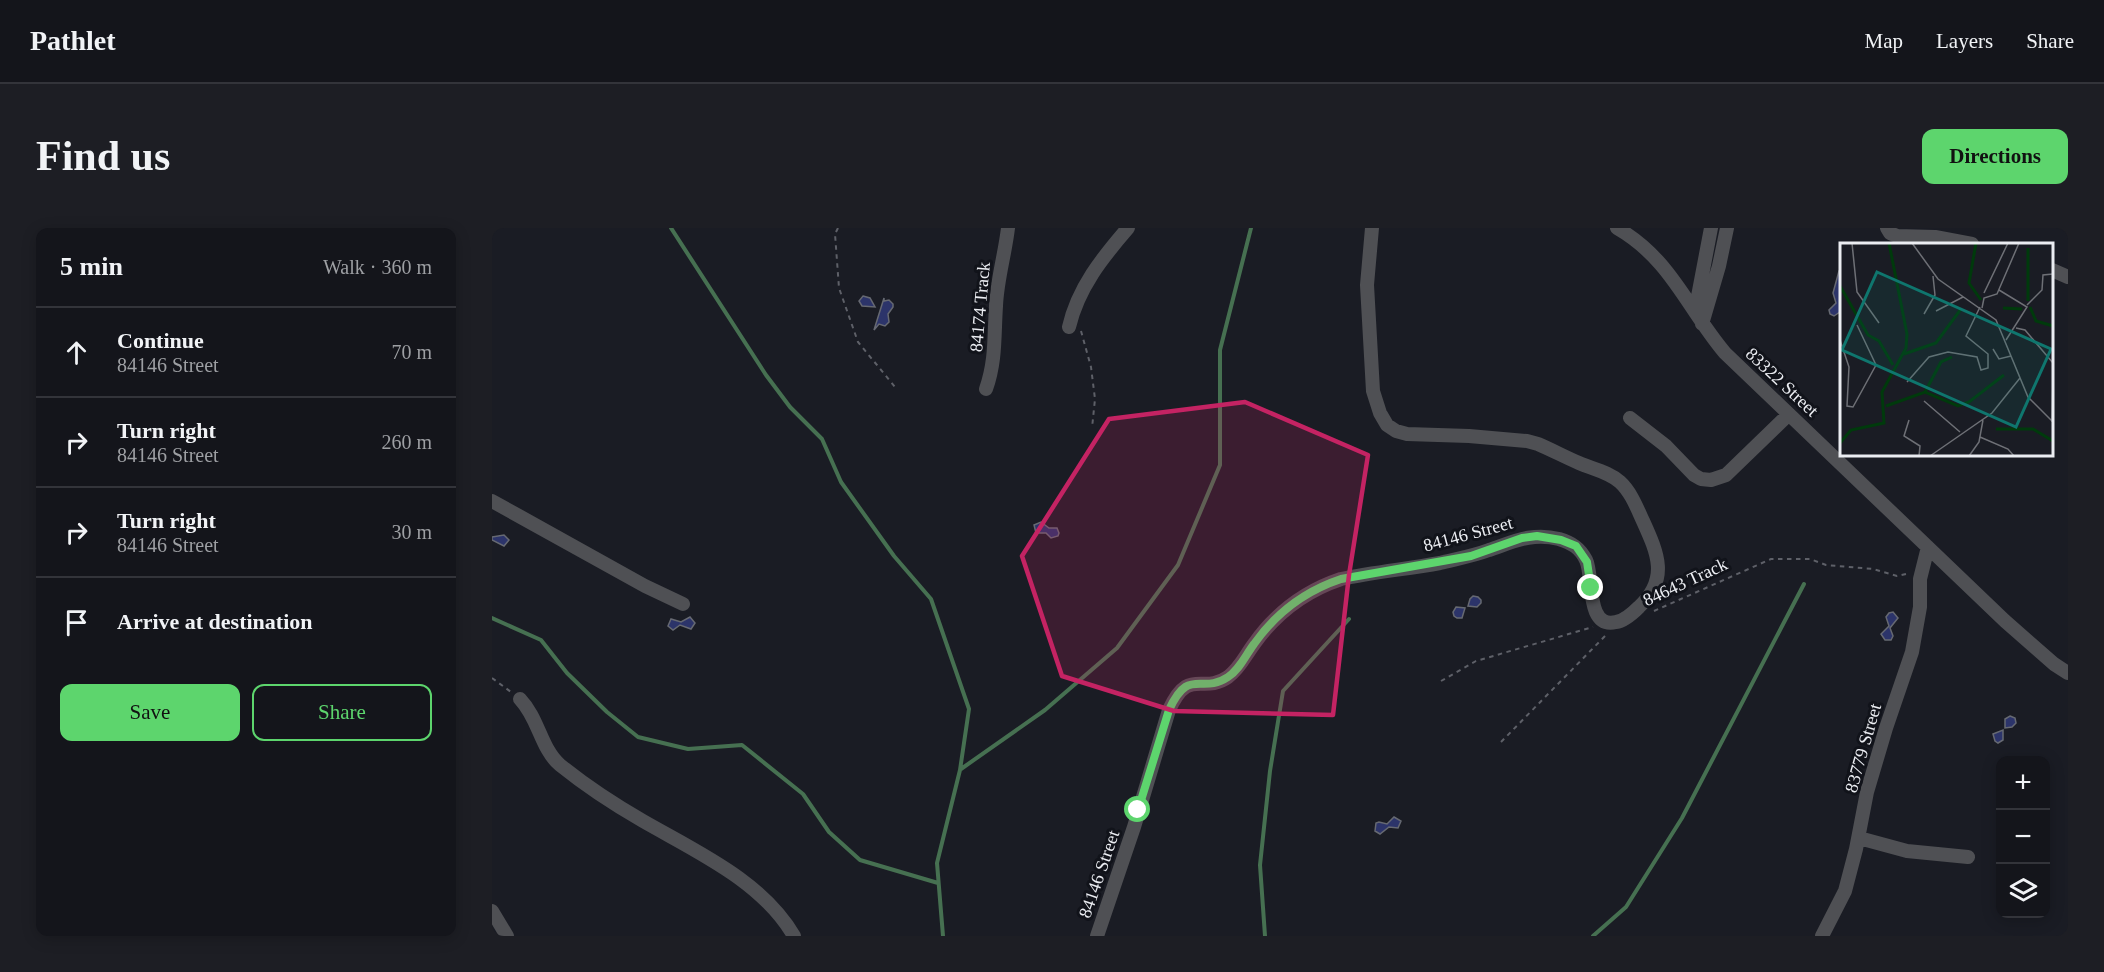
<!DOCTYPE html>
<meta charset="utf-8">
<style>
:root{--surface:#14151b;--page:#1d1e24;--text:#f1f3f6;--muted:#9d9fa3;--line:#33343a;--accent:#5dd56d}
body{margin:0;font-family:"Times New Roman",serif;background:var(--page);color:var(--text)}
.controls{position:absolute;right:18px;bottom:18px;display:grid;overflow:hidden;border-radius:12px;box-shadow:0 3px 15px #0003}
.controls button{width:54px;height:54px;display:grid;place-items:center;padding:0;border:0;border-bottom:2px solid var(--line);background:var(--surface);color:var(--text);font:30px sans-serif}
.stop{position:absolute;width:18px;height:18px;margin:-14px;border:4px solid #5dd56d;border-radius:50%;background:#fff}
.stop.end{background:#5dd56d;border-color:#fff;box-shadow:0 2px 6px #0008}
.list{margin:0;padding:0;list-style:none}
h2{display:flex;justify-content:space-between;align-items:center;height:78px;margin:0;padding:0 24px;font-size:26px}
h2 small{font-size:20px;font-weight:400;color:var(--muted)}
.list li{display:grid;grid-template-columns:39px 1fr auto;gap:18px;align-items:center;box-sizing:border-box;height:90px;padding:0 24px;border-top:2px solid var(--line)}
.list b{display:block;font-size:22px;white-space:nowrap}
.list p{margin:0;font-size:20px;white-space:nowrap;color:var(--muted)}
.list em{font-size:20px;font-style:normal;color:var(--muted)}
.actions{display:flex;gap:12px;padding:18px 24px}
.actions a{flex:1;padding:14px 0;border:2px solid var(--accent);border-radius:12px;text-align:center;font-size:21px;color:var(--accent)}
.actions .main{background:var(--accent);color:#111}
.icon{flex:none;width:33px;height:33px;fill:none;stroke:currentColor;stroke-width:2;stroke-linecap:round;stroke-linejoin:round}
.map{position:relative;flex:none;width:1576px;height:708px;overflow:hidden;border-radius:12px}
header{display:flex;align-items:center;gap:36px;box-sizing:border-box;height:84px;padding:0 30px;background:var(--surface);border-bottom:2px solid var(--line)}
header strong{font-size:28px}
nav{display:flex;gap:33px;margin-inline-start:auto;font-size:21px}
.intro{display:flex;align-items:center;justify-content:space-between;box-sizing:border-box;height:144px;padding:0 36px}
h1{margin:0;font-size:42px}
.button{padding:15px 27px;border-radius:12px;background:var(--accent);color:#111;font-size:21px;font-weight:700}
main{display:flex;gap:36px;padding:0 36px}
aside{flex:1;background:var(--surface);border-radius:12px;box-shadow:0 3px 15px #0003}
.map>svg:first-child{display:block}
</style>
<header>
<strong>Pathlet</strong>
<nav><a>Map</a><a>Layers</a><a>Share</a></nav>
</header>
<div class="intro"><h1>Find us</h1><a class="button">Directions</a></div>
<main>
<aside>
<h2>5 min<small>Walk · 360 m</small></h2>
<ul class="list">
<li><svg class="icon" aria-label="ahead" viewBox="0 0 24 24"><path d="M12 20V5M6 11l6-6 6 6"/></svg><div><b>Continue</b><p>84146 Street</p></div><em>70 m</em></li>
<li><svg class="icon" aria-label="right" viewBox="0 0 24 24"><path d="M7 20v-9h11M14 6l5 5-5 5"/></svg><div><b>Turn right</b><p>84146 Street</p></div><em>260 m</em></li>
<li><svg class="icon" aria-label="right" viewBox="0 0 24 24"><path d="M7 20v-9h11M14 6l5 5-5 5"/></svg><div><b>Turn right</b><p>84146 Street</p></div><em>30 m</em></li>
<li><svg class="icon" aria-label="arrive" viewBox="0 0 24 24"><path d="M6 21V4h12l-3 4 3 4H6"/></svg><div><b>Arrive at destination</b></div></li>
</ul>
<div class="actions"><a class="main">Save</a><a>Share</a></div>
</aside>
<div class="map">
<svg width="1576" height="708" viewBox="0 0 1576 708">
<rect width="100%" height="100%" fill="#1a1c24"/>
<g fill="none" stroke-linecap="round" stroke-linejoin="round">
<path stroke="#467051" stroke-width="4" d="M179,0l95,147 24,32 32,32 19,43 53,74 37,43 38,110 -9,61 -23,93 6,73
M0,390l49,22 26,33 40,39 31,25 50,12 54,-4 61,49 26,38 31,28 78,23
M469,541l84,-59 72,-62 61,-83 42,-100v-115l31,-122
M773,708l-5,-71 10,-94 13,-80 66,-72
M1101,708l33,-29 56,-89 122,-234"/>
</g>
<path fill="#2c346a" stroke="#666972" stroke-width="1.5" d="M1347,43h3v44l-2,-3 -6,4 -4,-2 -1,-4 7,-7 -3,-10z
M371,68l7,2 5,9 -13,-1 -3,-5z
M392,70v3l5,-1 4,4v3l-5,7 1,8 -4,4 -6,-2 -5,6z
M549,294l8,6h8l2,5 -1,3 -7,2 -5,-5h-10l-2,-8z
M12,307l5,5 -5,6 -12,-6v-3z
M981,368l5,1 3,3v3l-4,4 -9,-1 2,-7z
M964,379l9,1 -3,10h-5l-3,-2 -1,-4z
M1401,384l5,6 -8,10 3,8 -2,4h-6l-4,-6 8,-8 -3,-9 3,-4z
M198,389l5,6 -4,6 -11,-4 -7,5 -5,-4 3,-7 10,3z
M1518,488l5,2 1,5 -4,4 -7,1v-9z
M1511,502v10l-5,3 -3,-2 -2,-7z
M902,589l7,4 -3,7 -9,-1 -9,7 -5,-3 1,-8 3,-1 8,2z"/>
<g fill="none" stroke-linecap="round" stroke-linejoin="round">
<path stroke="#5e6068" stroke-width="2" stroke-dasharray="4.5 4.5" stroke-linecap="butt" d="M346,0l-3,6 4,54 19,54 37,45
M589,103l10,36 4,32 -3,29
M1162,383l117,-52h39l16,6 47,4 24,7 13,-3
M0,450l19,14
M949,453l35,-20 117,-34
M1009,514l105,-107"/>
<path stroke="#4f5054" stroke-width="14" d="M1125,0c54,31 70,80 108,125l280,268 49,43 14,9
M1395,0l3,5 7,3 38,1 37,7
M1560,42l16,7
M1203,84l16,-84
M1210,96l17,-58 8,-38
M577,99c9,-39 33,-69 59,-99
M494,161c10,-28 8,-54 10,-83 1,-26 9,-52 12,-78
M1138,190l36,28 28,29 7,4 10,1 15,-5 63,-61
M0,273l153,85 38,18
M28,471c19,20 21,50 40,66 26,21 55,40 83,56 54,31 119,60 151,115
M1367,610l48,13 61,6
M0,683l15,25
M605,708l37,-109 35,-117c20,-44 33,-15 59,-33 12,-9 17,-21 26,-33 22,-31 51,-53 87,-65 33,-7 66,-10 99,-16 16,-4 33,-7 49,-13 24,-8 43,-18 70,-11 13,4 21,9 27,21 8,16 -1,69 30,62 8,-1 17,-9 23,-15 30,-28 19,-53 4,-86 -6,-13 -12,-29 -23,-39 -11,-10 -27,-13 -41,-19 -14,-6 -27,-13 -41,-19l-11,-3 -58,-5 -62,-2 -11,-3 -9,-6 -7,-12 -7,-22 -6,-106 5,-57
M1330,708l23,-45 11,-42 11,-57 19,-64 26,-76 8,-45v-28l8,-32"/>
</g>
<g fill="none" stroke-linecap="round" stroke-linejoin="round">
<path stroke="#5dd56d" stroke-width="8" d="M646,582l31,-100c20,-44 32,-15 59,-33 12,-8 17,-21 26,-33 22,-31 51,-53 87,-65l130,-23 51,-18 15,-2 24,4 15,6 11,16 4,26"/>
</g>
<path fill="#c42363" fill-opacity="0.2" stroke="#c42363" stroke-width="4.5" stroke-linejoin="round" d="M753,174l123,53 -19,120 -16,140 -159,-4 -112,-35 -40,-120 87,-137z"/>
<g text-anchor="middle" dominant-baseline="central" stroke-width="6" stroke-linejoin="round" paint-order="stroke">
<g font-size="18" fill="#ebedf2" stroke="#11131a">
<text transform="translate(488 79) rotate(-85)">84174 Track</text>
<text transform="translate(1290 154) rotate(43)">83322 Street</text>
<text transform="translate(976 306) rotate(-15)">84146 Street</text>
<text transform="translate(1193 354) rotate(-25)">84643 Track</text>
<text transform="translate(1371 520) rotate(-74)">83779 Street</text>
<text transform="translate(607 646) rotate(-71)">84146 Street</text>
</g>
</g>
<g transform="translate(1348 15)">
<rect width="213" height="213" fill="#1a1c24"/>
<path fill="none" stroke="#003a0c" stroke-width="3" d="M136,0l-7,40 12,17M188,5v53M0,43l28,49 11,6 14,24M190,64l6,14 17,5M163,65l19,1M64,111l32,-11 25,-34M85,149l16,-30 11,-5M46,163l39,-14 33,14 11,-4 35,-27M156,186h37l20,12M0,200l11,-13 33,-7 -2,-31 24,-44 1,-14 -18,-91"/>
<path fill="none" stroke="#6e7076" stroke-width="1.5" d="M12,0l5,49 22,31M72,0l26,36 58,41 32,77 25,25M159,47l28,17 -21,33M144,50l24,-50M187,62l15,-15 1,-15 10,-1M142,65l2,-10 13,-4 22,-51M96,68l27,-14M84,71l11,-19 -2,-19M176,85l9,2 28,33M0,97l9,27 -2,39 6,1 23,-42 -19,-40M153,106l6,10 12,-3M67,139l22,-25 19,-5 29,5 4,13 7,-2v-14l-22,-18 14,-29M84,158l36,31M69,177l-5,16 16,10 -1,10M212,179l1,-46M140,194l28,12 6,7M90,213l62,-43 28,-35M129,213l10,-14 4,-22"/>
<path fill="#0f766e" fill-opacity="0.15" stroke="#0f766e" stroke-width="3" d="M37,29l174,77 -35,78 -174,-77z"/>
<rect width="213" height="213" fill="none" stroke="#ebedf2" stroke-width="3"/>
</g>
</svg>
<div class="controls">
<button>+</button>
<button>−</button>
<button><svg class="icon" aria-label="layers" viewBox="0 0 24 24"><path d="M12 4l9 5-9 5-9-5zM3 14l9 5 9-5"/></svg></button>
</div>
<div class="stop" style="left:646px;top:582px"></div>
<div class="stop end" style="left:1099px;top:360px"></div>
</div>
</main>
